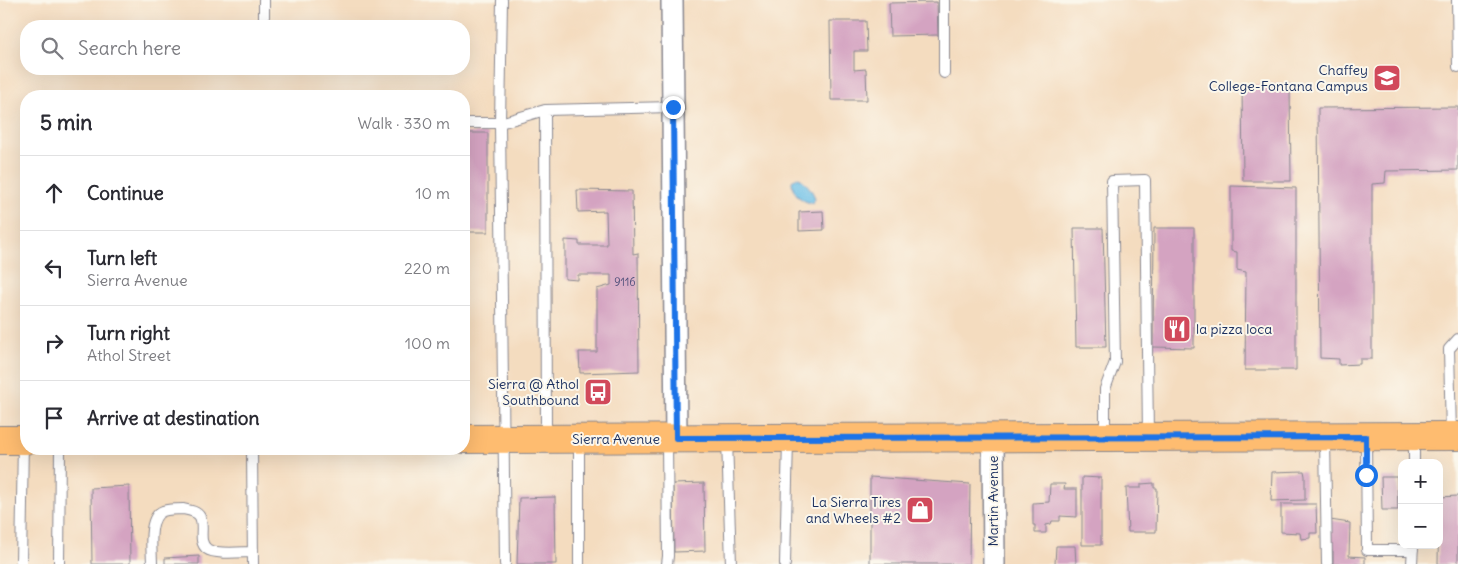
<!DOCTYPE html>
<meta charset="utf-8">
<style>
:root{--surface:#fff;--page:#f2f2f3;--text:#2b2b33;--muted:#7c7c81;--line:#e1e1e2}
body{margin:0;font-family:Delius,sans-serif;background:var(--page);color:var(--text)}
.controls{position:absolute;right:15px;bottom:15px;display:grid;overflow:hidden;border-radius:10px;box-shadow:0 5px 20px #0002}
.controls button{width:45px;height:45px;display:grid;place-items:center;padding:0;border:0;border-bottom:1px solid var(--line);background:var(--surface);color:var(--text);font:25px sans-serif}
.stop{position:absolute;width:15px;height:15px;margin:-11px;border:4px solid #1a73e8;border-radius:50%;background:#fff}
.stop.end{background:#1a73e8;border-color:#fff;box-shadow:0 1px 5px #0008}
.list{margin:0;padding:0;list-style:none}
h2{display:flex;justify-content:space-between;align-items:center;height:65px;margin:0;padding:0 20px;font-size:21px}
h2 small{font-size:16px;font-weight:400;color:var(--muted)}
.list li{display:grid;grid-template-columns:32px 1fr auto;gap:15px;align-items:center;box-sizing:border-box;height:75px;padding:0 20px;border-top:1px solid var(--line)}
.list b{display:block;font-size:19px;white-space:nowrap}
.list p{margin:0;font-size:16px;white-space:nowrap;color:var(--muted)}
.list em{font-size:16px;font-style:normal;color:var(--muted)}
.icon{flex:none;width:28px;height:28px;fill:none;stroke:currentColor;stroke-width:2;stroke-linecap:round;stroke-linejoin:round}
.map{position:relative;flex:none;width:1458px;height:564px;overflow:hidden}
.search{position:absolute;background:var(--surface);box-shadow:0 5px 20px #0002;left:20px;top:20px;width:450px;height:55px;display:flex;align-items:center;gap:12px;box-sizing:border-box;padding:0 18px;border-radius:20px;color:var(--muted);font-size:19px}
.panel{position:absolute;background:var(--surface);box-shadow:0 5px 20px #0002;left:20px;top:90px;width:450px;height:365px;border-radius:20px}
.map>svg:first-child{display:block}
</style>
<div class="map">
<svg width="1458" height="564" viewBox="0 0 1458 564">
<rect width="100%" height="100%" fill="#fbf7ec"/>
<filter id="ink" filterUnits="userSpaceOnUse"><feTurbulence type="fractalNoise" baseFrequency=".02" numOctaves="2"/><feDisplacementMap in="SourceGraphic" scale="10" xChannelSelector="R" yChannelSelector="G"/><feConvolveMatrix kernelMatrix="1 2 1 2 8 2 1 2 1" color-interpolation-filters="sRGB"/></filter>
<filter id="wash" filterUnits="userSpaceOnUse"><feTurbulence type="fractalNoise" baseFrequency=".0096" numOctaves="4" result="noise"/><feDisplacementMap in="SourceGraphic" scale="20" xChannelSelector="R" yChannelSelector="G"/><feGaussianBlur stdDeviation="1.12" result="paint"/><feColorMatrix in="noise" values="0 0 0 0 0 0 0 0 0 0 0 0 0 0 0 0 0 1.4 0 .05"/><feComposite in="paint" operator="in"/></filter>
<g filter="url(#wash)">
<rect width="100%" height="100%" fill="#f4dcbf"/>
<path fill="#6bbfe7" stroke="#4377a2" d="M797,177c7,2 17,15 18,22l-3,4c-11,-1 -20,-11 -20,-22z"/>
<g id="blocks">
<path fill="#d4a3c1" d="M937,2l1,33 -48,1 -1,-33z
M830,21h36l1,30h-13v19l12,-1 1,31h-36z
M1290,84l1,97h-48l-1,-96z
M1458,107v63l-72,1 -1,12 -13,1v175h-12v5l-21,1v-6l-19,-1 -2,-250z
M464,133h24v99h-24z
M1231,186l65,2v182h-51l1,-98 -9,-2v-18l-6,-1z
M577,190l55,1 1,63 5,-1 1,118 -59,2 -1,-21h18v-63l14,-4v-10h-33v5l-13,-1v-39l14,1v4h28l-1,-34 -28,1z
M823,211l1,19 -25,1v-19z
M1074,228h29l3,119h-30z
M1154,228h40v120l-41,-1z
M1304,471l1,5v24l-34,1 1,-29z
M870,477l100,7 -1,80h-99z
M1082,477l19,1v67h-19z
M1381,477h16l1,33h-16z
M704,483l1,68 -31,1 -1,-68z
M1154,483v5h3l-1,44h-28l-2,-44h15v-4z
M1050,484h15l-1,5h13v28l-17,-1v5h-8l-1,3 -5,1v8h-11v-8h-2v-22l16,-1z
M129,486l1,78h-38l-1,-76z
M1458,496v68h-20l1,-67z
M555,497l1,67h-39l2,-66z
M1281,504h35l1,29h-7v5l-9,1 -1,-6 -19,-1z
M1330,520l20,3 -1,33 16,1v7h-32v-13h-4z
M1056,546h19l1,18h-21z
M199,556v8h-34v-6z"/>
</g>
</g>
<g filter="url(#ink)">
<use href="#blocks" fill-opacity="0" stroke="#88868e" stroke-width="1"/>
<g fill="none" stroke-linecap="round" stroke-linejoin="round">
<defs>
<path id="lane" d="M264,0v26
M502,0l-2,123 45,-13 128,-3
M944,0v73
M1457,0l1,67
M545,110l1,328
M464,123h36l5,441
M1451,435l-2,-86 9,-10
M1105,436v-47l10,-27 -3,-181 33,-1 3,256
M1414,437v26
M1325,438l2,126
M1366,438l1,112h46
M579,439v125
M727,439l4,125
M252,449l1,115
M21,564l2,-123
M59,564l1,-115
M152,564c0,-14 -5,-47 11,-53 6,-2 13,-2 20,-2 5,1 14,2 17,8 5,10 -3,24 7,32 8,6 36,3 46,3
M667,564l1,-8 -1,-116
M785,564l3,-124
M1412,564l1,-19"/>
<path id="street" d="M672,0l4,438
M993,438l1,126"/>
<path id="primary" d="M464,439l994,-3
M0,440h26"/>
</defs>
<use href="#lane" stroke="#88868e" stroke-width="12"/>
<use href="#street" stroke="#88868e" stroke-width="24"/>
<use href="#primary" stroke="#88868e" stroke-width="30"/>
<use href="#lane" stroke="#fff" stroke-width="10"/>
<use href="#street" stroke="#fff" stroke-width="21"/>
<use href="#primary" stroke="#febc70" stroke-width="28"/>
</g>
</g>
<g fill="none" stroke-linecap="round" stroke-linejoin="round" filter="url(#ink)">
<path stroke="#1a73e8" stroke-width="6" d="M673,107l3,331 690,-1v38"/>
</g>
<defs>
<symbol id="university-square" viewBox="-11 -11 22 22"><rect x="-9" y="-9" width="18" height="18" rx="4" fill="#d1495b" stroke="#fbf7ec"/><path d="M0-5L7-2L0 1L-7-2ZM-4 1L0 2.5L4 1V4Q0 6-4 4Z" fill="#fff"/></symbol>
<symbol id="restaurant-square" viewBox="-11 -11 22 22"><rect x="-9" y="-9" width="18" height="18" rx="4" fill="#d1495b" stroke="#fbf7ec"/><path d="M-5-6h1v4h1v-4h1v4h1v-4h1v5L-1.5 .5V6h-2V.5L-5-1ZM5-6V6H3V1.5H1.5Q1.5-4 5-6Z" fill="#fff"/></symbol>
<symbol id="bus-square" viewBox="-11 -11 22 22"><rect x="-9" y="-9" width="18" height="18" rx="4" fill="#d1495b" stroke="#fbf7ec"/><path d="M-5-6H5V4H4V6H2V4H-2V6H-4V4H-5ZM-3.5-4V0h7V-4ZM-3.5 1.2v1.5H-2V1.2ZM2 1.2v1.5H3.5V1.2Z" fill="#fff"/></symbol>
<symbol id="shop-square" viewBox="-11 -11 22 22"><rect x="-9" y="-9" width="18" height="18" rx="4" fill="#d1495b" stroke="#fbf7ec"/><path d="M-5-2.5h2.3a2.7 3.5 0 0 1 5.4 0H5L5.5 6h-11ZM-1.5-2.5h3a1.5 2.3 0 0 0-3 0Z" fill="#fff"/></symbol>
</defs>
<g fill-rule="evenodd">
<use href="#university-square" x="1371" y="62" width="32" height="32"/>
<use href="#restaurant-square" x="1161" y="313" width="32" height="32"/>
<use href="#bus-square" x="582" y="376" width="32" height="32"/>
<use href="#shop-square" x="904" y="494" width="32" height="32"/>
</g>
<g text-anchor="middle" dominant-baseline="central" stroke-width="4" stroke-linejoin="round" paint-order="stroke">
<g font-size="11" fill="#494c77">
<text x="625" y="282">9116</text>
</g>
<g font-size="14" fill="#1b2f5e" stroke="#fbf7ec" text-anchor="end">
<text x="1368" y="70">Chaffey<tspan x="1368" dy="16">College-Fontana Campus</tspan></text>
<text x="1196" y="329" text-anchor="start">la pizza loca</text>
<text x="579" y="384">Sierra @ Athol<tspan x="579" dy="16">Southbound</tspan></text>
<text x="901" y="502">La Sierra Tires<tspan x="901" dy="16">and Wheels #2</tspan></text>
</g>
<g font-size="14" fill="#1b2f5e" stroke="#fbf7ec">
<text x="616" y="439">Sierra Avenue</text>
<text transform="translate(993 501) rotate(-90)">Martin Avenue</text>
</g>
</g>
</svg>
<div class="controls">
<button>+</button>
<button>−</button>
</div>
<div class="stop" style="left:1366px;top:475px"></div>
<div class="stop end" style="left:673px;top:107px"></div>
<div class="search"><svg class="icon" aria-label="search" viewBox="0 0 24 24"><circle cx="10" cy="10" r="6"/><path d="M15 15l6 6"/></svg>Search here</div>
<section class="panel">
<h2>5 min<small>Walk · 330 m</small></h2>
<ul class="list">
<li><svg class="icon" aria-label="ahead" viewBox="0 0 24 24"><path d="M12 20V5M6 11l6-6 6 6"/></svg><div><b>Continue</b></div><em>10 m</em></li>
<li><svg class="icon" aria-label="left" viewBox="0 0 24 24"><path d="M17 20v-9H6M10 6l-5 5 5 5"/></svg><div><b>Turn left</b><p>Sierra Avenue</p></div><em>220 m</em></li>
<li><svg class="icon" aria-label="right" viewBox="0 0 24 24"><path d="M7 20v-9h11M14 6l5 5-5 5"/></svg><div><b>Turn right</b><p>Athol Street</p></div><em>100 m</em></li>
<li><svg class="icon" aria-label="arrive" viewBox="0 0 24 24"><path d="M6 21V4h12l-3 4 3 4H6"/></svg><div><b>Arrive at destination</b></div></li>
</ul>
</section>
</div>
